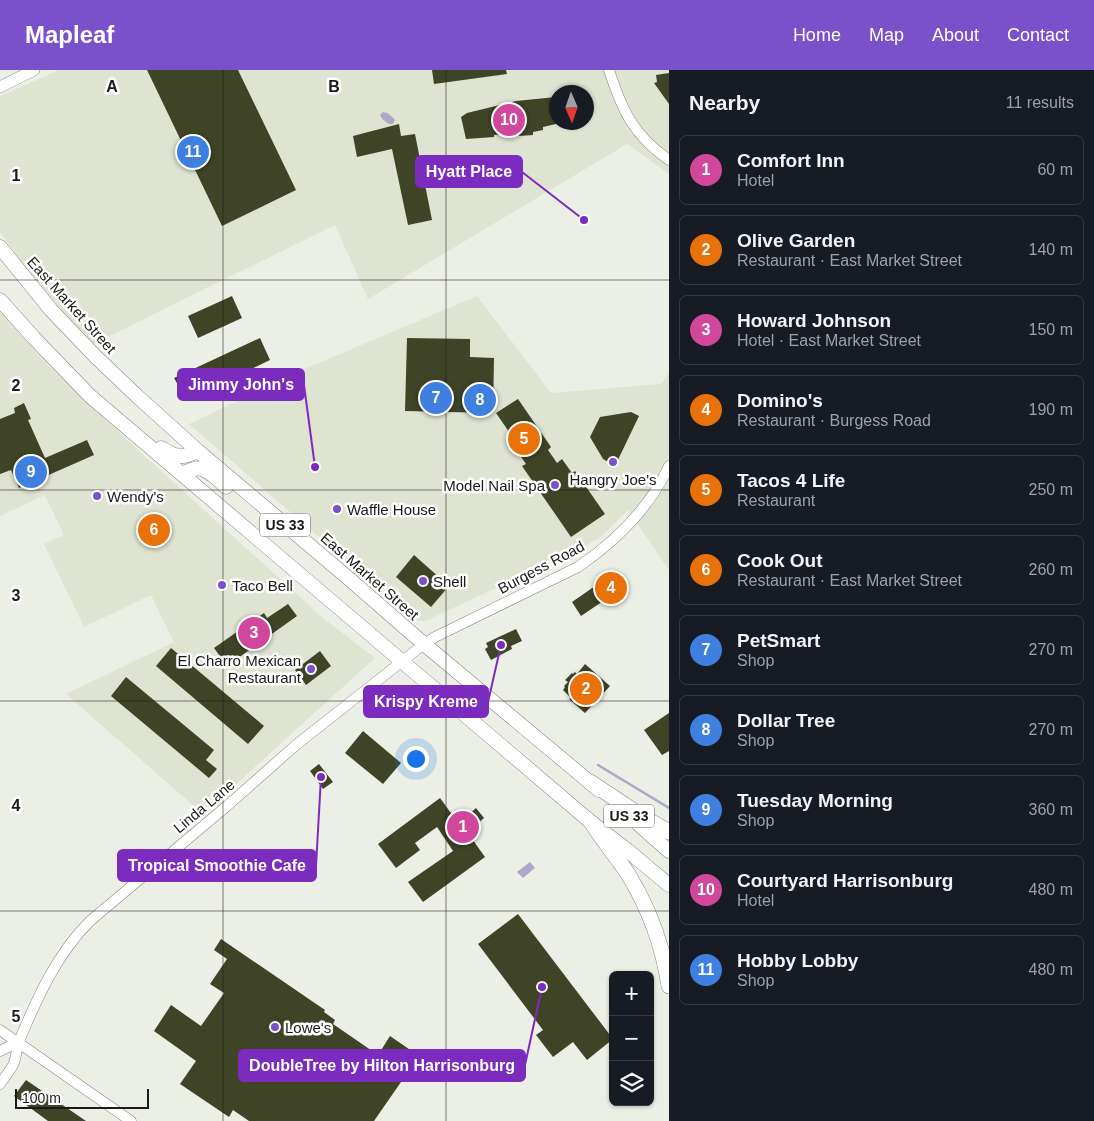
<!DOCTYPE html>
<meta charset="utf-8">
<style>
:root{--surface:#171b24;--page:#242831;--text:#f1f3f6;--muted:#9ea1a6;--line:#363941;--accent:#7a51ca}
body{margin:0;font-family:Helvetica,sans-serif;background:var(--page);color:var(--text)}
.controls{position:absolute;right:15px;bottom:15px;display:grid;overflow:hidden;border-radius:8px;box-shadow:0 1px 4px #0004}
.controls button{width:45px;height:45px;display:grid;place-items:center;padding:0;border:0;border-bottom:1px solid var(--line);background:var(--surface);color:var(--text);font:25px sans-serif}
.compass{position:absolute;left:549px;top:15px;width:45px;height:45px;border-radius:50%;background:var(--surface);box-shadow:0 1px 4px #0004;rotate:178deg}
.scale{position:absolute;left:15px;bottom:12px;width:134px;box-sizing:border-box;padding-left:5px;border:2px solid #1a1b18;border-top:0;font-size:14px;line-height:18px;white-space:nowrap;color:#1a1b18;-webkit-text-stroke:4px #fff;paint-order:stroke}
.you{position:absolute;left:415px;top:688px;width:18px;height:18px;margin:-12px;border:4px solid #fff;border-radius:50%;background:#1a73e8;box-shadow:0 0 0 8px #1a73e833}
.badge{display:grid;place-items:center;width:32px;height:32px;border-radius:50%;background:var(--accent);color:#fff;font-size:16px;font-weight:700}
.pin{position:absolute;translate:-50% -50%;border:2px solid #fff;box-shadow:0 1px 5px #0006}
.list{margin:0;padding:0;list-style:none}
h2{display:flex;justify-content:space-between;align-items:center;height:65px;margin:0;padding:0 20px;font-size:21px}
h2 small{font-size:16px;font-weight:400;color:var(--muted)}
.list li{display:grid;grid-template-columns:32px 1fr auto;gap:15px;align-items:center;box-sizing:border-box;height:70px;margin:0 10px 10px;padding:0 10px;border:1px solid var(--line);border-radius:8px}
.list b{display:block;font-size:19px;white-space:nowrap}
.list p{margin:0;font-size:16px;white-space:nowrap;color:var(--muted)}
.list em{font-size:16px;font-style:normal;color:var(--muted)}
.icon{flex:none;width:28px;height:28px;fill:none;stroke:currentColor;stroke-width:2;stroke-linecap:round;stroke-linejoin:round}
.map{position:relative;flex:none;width:669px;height:1051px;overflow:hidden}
header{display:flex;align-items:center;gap:30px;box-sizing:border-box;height:70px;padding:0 25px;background:var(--accent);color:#fff}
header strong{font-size:24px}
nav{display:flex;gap:28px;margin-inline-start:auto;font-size:18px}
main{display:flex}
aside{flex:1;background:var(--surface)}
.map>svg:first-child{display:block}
</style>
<header>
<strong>Mapleaf</strong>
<nav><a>Home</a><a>Map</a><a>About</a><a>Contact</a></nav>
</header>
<main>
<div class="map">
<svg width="669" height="1051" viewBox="0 0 669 1051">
<rect width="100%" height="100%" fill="#ecefe5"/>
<path fill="#dfe3d2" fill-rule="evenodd" d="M59,0h610v104l-42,-30 -259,155 -33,-74 -244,120 -71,-85 -20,-28v-136zM556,22h30v30h-30z
M477,226l74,97 110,-9 8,-11v197l-41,-60 -27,27 -19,11 -157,73h-6l-7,-3 -223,-194 118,-56z
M0,242l42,47 96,91 185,168 52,40 -172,156 -137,-120 108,-52 -23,-47 -67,32 -40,-83 20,-9 -19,-40 -45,21z"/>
<path fill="#aea7c8" d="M383,42l4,1c3,2 6,4 8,7l-2,4h-4l-6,-4 -3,-5z
M530,792l5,6 -12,10 -6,-6z"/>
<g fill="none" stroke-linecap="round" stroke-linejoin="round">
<path stroke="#aea7c8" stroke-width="2.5" d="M598,695l71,43"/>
</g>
<path fill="#3f4427" d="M147,0h91l58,120 -74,36z
M432,0h74l1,4 -73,10z
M669,3v31l-15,-21 3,-1 -1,-7z
M556,27v27l-13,3v3l-10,2v3l-14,1v-3l-10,2 -2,-1 -13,1v2l-28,2 -5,-22 6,-4 49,-12z
M399,54l2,12 14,-2 17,86 -24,5 -16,-76 -35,8 -4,-21z
M232,226l10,22 -44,20 -10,-22z
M260,268l10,22 -76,37 -8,-16 -8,4 -4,-7z
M407,268l63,1v18l24,1 -1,55 -88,-2z
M518,329l33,48 -3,3 9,13 5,-4 10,14 3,-2 30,43 -34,23 -49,-71 4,-2 -17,-25 3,-3 -16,-23z
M24,333l7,16 -3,1 17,38 42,-18 7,15 -75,33 -8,-18 -11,4v-55l15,-6 -1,-5z
M631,342l8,4 -24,50 -12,-7 -13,-22 10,-20z
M414,485l35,31 -18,21 -35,-30z
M611,505l10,14 -40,27 -9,-14z
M288,534l9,12 -70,50 -13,-18 50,-35 3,5z
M516,559l6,12 -11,5 1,3 -21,11 -6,-11 3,-2 -2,-4z
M171,578l93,78 -16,18 -92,-78z
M320,581l11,15 -25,19 -11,-15z
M585,594l25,22 -25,27 -16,-14 2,-1 -8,-8 2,-3 -1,-1 4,-4 -3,-2 7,-7 1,1 2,-2 2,2z
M126,607l88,73 -8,10 11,9 -8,9 -98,-82z
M669,643v38l-7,4 -18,-25z
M363,661l38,32 -18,21 -38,-31z
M319,694l14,18 -10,7 -13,-18z
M440,728l16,22 7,-5 2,3 11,-10 8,10 -12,10 3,4 -5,4 15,21 -62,45 -15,-20 45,-31 -16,-24 -22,16 5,7 -24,18 -18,-24z
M518,844l95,125 -26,21 -14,-18 -20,15 -17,-22 7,-5 -65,-86z
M221,869l104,71 -1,2 11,8 -2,4 45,31 12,-19 29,20 -45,65h-125l-16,-11 -4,7 -49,-33 16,-23 -42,-30 17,-26 30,21 23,-33 -14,-9 17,-25 -13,-9z
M26,1010l60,41h-38l-34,-25z"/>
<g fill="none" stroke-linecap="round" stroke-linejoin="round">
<defs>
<path id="tertiary" d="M609,0c13,40 24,65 60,90
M0,960l131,91
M0,981l18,-9
M0,1014c4,-6 10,-13 13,-19 4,-8 3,-18 7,-26 18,-43 37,-85 70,-118l137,-115 69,-61 128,-101 11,-7 143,-70c38,-26 71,-58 91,-101"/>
<path id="secondary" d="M0,17l34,-17"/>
<path id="trunk" d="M0,177l51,63 44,46 43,41 60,54 149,126 77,67 175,146
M0,230l34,38 56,58 502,427 35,27 42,35
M161,378c18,10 18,11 37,3
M182,404c6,-3 14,-7 20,-5 8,3 18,12 24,18
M619,737l50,44"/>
<path id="motorway" d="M590,712l53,35 26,15
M592,753c11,18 25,34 36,51 21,34 35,73 41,112"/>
</defs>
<use href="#tertiary" stroke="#86887f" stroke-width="11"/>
<use href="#secondary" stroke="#86887f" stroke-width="12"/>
<use href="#trunk" stroke="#86887f" stroke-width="15"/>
<use href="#motorway" stroke="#86887f" stroke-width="16"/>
<use href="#tertiary" stroke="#fff" stroke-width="10"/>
<use href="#secondary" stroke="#fff" stroke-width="11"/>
<use href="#trunk" stroke="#fff" stroke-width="14"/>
<use href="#motorway" stroke="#fff" stroke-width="15"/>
</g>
<path fill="none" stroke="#1a1b18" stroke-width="1" stroke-opacity="0.55" d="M223,0v1051M446,0v1051M0,210h669M0,420h669M0,631h669M0,841h669"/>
<g fill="#7a51ca" stroke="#fff" stroke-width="2">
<circle cx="613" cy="392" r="5"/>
<circle cx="555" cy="415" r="5"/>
<circle cx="97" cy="426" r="5"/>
<circle cx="337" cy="439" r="5"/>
<circle cx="423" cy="511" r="5"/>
<circle cx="222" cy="515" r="5"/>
<circle cx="311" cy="599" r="5"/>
<circle cx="275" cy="957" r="5"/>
</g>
<g text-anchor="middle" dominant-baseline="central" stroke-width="5" stroke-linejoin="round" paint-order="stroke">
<g fill="#fff" stroke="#5f5f5d" stroke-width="1">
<rect x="260" y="443.5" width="50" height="23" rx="4"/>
<rect x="604" y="734.5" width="50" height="23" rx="4"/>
</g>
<g font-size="14" font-weight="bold" fill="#1a1b18">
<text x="285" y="455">US 33</text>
<text x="629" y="746">US 33</text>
</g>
<g font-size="15" fill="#1a1b18" stroke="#fff">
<text transform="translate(72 235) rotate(48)">East Market Street</text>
<text transform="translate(541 497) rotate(-28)">Burgess Road</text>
<text transform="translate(370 506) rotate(41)">East Market Street</text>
<text transform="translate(204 736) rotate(-40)">Linda Lane</text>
</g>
<g font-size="15" fill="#1a1b18" stroke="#fff" text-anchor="start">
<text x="613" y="409" text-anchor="middle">Hangry Joe's</text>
<text x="545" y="415" text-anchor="end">Model Nail Spa</text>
<text x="107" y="426">Wendy's</text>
<text x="347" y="439">Waffle House</text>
<text x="433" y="511">Shell</text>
<text x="232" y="515">Taco Bell</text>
<text x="301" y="590" text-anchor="end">El Charro Mexican<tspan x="301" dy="17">Restaurant</tspan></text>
<text x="285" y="957">Lowe's</text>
</g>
</g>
<g font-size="16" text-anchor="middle" font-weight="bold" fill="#1a1b18" stroke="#fff" stroke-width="5" stroke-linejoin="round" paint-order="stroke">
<text x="112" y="22">A</text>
<text x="334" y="22">B</text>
<text x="16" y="111">1</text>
<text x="16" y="321">2</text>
<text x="16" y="531">3</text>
<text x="16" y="741">4</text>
<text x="16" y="952">5</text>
</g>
<path fill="none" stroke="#7b2cbf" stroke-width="2" d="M584 150L522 102M315 397L304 315M501 575L488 632M321 707L316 796M542 917L525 995"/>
<g fill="#7b2cbf" stroke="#fff" stroke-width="2">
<circle cx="584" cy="150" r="5"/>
<circle cx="315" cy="397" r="5"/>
<circle cx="501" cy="575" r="5"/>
<circle cx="321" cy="707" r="5"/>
<circle cx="542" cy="917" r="5"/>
</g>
<g fill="#7b2cbf" stroke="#7b2cbf" stroke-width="2">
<rect x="416" y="86" width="106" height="31" rx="5"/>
<rect x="178" y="299" width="126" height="31" rx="5"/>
<rect x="364" y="616" width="124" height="31" rx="5"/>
<rect x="118" y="780" width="198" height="31" rx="5"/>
<rect x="239" y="980" width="286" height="31" rx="5"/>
</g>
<g font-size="16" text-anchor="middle" font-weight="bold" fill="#fff">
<text x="469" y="107">Hyatt Place</text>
<text x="241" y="320">Jimmy John's</text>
<text x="426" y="637">Krispy Kreme</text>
<text x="217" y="801">Tropical Smoothie Cafe</text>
<text x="382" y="1001">DoubleTree by Hilton Harrisonburg</text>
</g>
</svg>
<div class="controls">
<button>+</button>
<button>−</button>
<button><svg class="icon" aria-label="layers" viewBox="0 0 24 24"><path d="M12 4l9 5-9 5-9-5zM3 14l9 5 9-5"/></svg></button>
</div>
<svg class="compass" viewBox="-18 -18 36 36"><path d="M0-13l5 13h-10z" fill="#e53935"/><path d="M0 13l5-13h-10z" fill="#9ea1a6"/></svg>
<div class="scale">100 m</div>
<div class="you"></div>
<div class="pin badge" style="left:463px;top:757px;background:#d1479c">1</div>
<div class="pin badge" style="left:586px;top:619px;background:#e8710a">2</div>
<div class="pin badge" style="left:254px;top:563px;background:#d1479c">3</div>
<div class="pin badge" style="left:611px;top:518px;background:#e8710a">4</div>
<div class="pin badge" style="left:524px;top:369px;background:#e8710a">5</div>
<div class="pin badge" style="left:154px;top:460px;background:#e8710a">6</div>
<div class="pin badge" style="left:436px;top:328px;background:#3f7fe0">7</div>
<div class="pin badge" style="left:480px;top:330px;background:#3f7fe0">8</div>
<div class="pin badge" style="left:31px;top:402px;background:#3f7fe0">9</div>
<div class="pin badge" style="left:509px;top:50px;background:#d1479c">10</div>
<div class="pin badge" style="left:193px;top:82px;background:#3f7fe0">11</div>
</div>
<aside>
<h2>Nearby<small>11 results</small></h2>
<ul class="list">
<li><span class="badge" style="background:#d1479c">1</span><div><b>Comfort Inn</b><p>Hotel</p></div><em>60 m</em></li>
<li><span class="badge" style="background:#e8710a">2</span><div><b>Olive Garden</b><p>Restaurant · East Market Street</p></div><em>140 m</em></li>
<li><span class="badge" style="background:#d1479c">3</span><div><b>Howard Johnson</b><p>Hotel · East Market Street</p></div><em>150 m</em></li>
<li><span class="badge" style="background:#e8710a">4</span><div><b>Domino's</b><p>Restaurant · Burgess Road</p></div><em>190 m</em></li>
<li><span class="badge" style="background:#e8710a">5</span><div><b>Tacos 4 Life</b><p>Restaurant</p></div><em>250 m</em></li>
<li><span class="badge" style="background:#e8710a">6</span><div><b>Cook Out</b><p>Restaurant · East Market Street</p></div><em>260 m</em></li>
<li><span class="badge" style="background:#3f7fe0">7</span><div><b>PetSmart</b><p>Shop</p></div><em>270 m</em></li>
<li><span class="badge" style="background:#3f7fe0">8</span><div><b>Dollar Tree</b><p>Shop</p></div><em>270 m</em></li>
<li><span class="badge" style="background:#3f7fe0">9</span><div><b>Tuesday Morning</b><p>Shop</p></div><em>360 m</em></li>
<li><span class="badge" style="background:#d1479c">10</span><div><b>Courtyard Harrisonburg</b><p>Hotel</p></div><em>480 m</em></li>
<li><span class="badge" style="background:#3f7fe0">11</span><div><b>Hobby Lobby</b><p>Shop</p></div><em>480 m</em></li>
</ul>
</aside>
</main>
